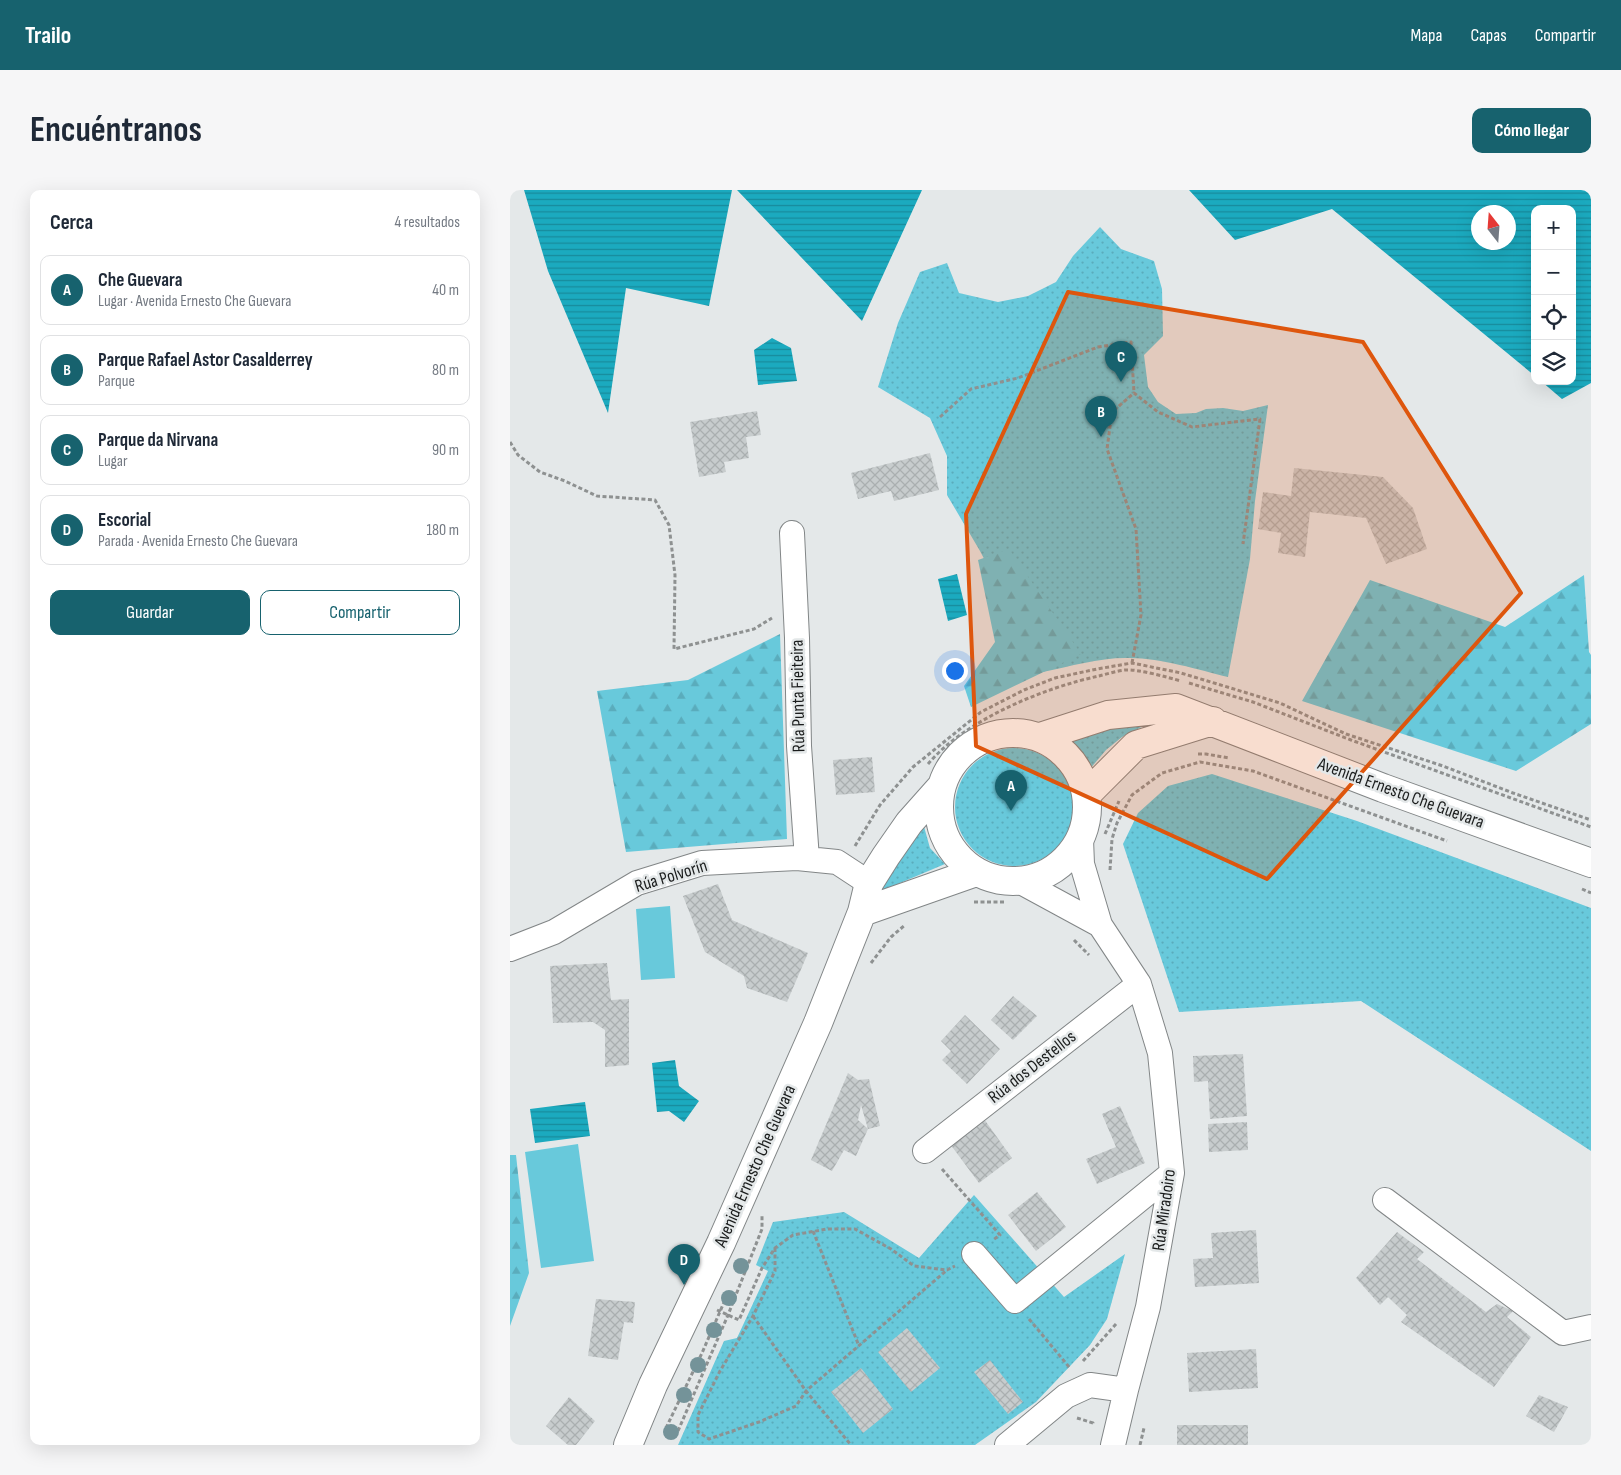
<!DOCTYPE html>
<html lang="es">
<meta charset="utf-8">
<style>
:root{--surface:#fff;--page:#f6f6f7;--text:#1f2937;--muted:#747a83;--line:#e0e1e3;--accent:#17626e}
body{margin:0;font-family:"Sofia Sans Condensed",sans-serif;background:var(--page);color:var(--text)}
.controls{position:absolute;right:15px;top:15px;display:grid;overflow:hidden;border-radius:10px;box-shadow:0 5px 20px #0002}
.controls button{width:45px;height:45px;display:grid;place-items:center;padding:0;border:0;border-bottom:1px solid var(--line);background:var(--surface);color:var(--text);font:25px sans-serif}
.compass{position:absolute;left:961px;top:15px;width:45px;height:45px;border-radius:50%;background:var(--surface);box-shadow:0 5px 20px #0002;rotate:343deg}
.you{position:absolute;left:444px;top:480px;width:18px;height:18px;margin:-12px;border:4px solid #fff;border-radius:50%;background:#1a73e8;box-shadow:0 0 0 8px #1a73e833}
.badge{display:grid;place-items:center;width:32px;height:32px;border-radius:50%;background:var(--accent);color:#fff;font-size:16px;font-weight:700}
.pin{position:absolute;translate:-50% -41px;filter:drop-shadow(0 1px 2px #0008)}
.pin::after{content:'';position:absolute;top:26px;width:18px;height:15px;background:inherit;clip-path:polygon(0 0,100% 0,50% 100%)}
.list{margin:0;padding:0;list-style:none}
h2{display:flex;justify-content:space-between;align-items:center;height:65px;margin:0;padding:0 20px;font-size:21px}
h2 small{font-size:16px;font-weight:400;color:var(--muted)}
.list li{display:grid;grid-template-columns:32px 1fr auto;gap:15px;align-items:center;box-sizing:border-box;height:70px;margin:0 10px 10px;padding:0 10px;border:1px solid var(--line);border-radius:10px}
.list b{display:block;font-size:19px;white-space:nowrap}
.list p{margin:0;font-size:16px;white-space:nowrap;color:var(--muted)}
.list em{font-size:16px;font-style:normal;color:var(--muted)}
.actions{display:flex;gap:10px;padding:15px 20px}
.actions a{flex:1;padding:11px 0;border:1px solid var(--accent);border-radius:10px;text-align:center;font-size:18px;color:var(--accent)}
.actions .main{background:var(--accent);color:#fff}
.icon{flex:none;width:28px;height:28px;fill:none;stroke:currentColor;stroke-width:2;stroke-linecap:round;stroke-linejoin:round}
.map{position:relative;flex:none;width:1081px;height:1255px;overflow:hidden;border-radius:10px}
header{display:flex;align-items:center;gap:30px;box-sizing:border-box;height:70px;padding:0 25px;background:var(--accent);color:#fff}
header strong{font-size:24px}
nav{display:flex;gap:28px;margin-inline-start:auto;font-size:18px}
.intro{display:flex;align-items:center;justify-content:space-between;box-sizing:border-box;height:120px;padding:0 30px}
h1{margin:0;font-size:35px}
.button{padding:12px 22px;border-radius:10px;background:var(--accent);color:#fff;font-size:18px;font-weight:700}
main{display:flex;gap:30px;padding:0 30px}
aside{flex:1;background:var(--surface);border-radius:10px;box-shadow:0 5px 20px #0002}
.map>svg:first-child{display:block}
</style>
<header>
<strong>Trailo</strong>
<nav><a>Mapa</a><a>Capas</a><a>Compartir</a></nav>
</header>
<div class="intro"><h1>Encuéntranos</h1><a class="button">Cómo llegar</a></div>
<main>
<aside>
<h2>Cerca<small>4 resultados</small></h2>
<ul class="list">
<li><span class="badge">A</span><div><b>Che Guevara</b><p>Lugar · Avenida Ernesto Che Guevara</p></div><em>40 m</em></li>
<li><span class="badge">B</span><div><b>Parque Rafael Astor Casalderrey</b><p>Parque</p></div><em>80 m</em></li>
<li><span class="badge">C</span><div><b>Parque da Nirvana</b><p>Lugar</p></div><em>90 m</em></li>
<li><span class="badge">D</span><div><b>Escorial</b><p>Parada · Avenida Ernesto Che Guevara</p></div><em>180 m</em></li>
</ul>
<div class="actions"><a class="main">Guardar</a><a>Compartir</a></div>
</aside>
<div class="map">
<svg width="1081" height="1255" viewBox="0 0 1081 1255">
<defs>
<pattern id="grass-dots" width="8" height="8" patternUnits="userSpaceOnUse" patternTransform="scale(1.25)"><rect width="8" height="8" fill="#68c9db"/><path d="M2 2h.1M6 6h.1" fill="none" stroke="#5aacbc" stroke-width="1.8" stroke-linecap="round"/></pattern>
<pattern id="forest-firs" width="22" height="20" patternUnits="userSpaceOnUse" patternTransform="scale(1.25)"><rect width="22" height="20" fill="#68c9db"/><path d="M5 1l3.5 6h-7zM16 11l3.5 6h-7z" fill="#5aacbc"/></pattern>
<pattern id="water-rules" width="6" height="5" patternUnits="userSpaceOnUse" patternTransform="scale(1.25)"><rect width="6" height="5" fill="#1baabf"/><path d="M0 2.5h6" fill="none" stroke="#178a9b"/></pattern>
<pattern id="building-cross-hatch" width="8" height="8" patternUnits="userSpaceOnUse" patternTransform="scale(1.25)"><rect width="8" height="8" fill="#c7cccd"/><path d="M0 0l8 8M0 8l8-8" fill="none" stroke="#aaafb0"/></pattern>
</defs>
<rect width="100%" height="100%" fill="#e4e8e9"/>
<path fill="url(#grass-dots)" d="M590,37l21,22 33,12 8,28 1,47 -19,19 4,32 10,15 18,12 20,-1 10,-4 17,-1 20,3 25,-6 -13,96 -5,58 -22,118c-29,-7 -67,-19 -98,-19 -29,-1 -58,8 -87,14l-63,-121 -33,-56v-39l-17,-38 -52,-31 20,-64 22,-51 27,-9 12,30 39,9 30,-6 28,-14 17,-26z
M645,530l-33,17 -16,13 -17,20 -21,-27 25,-14z
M445 617a59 59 0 1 1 118 0a59 59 0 1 1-118 0Z
M702,584l145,47 234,87v243l-230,-150 -182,11 -56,-168 15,-31 30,-27z
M413,633l7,25 15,16 -45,19 -19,14 -3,-5z
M464,1005l90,102 61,-43 -18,65 -17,26 -54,57 -61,43h-297l46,-104 13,-3 31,-67 -12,-6 17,-43 71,-10 75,46z"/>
<path fill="url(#forest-firs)" d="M499,359l72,105 -110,53 -7,-21 31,-44 -17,-82z
M1074,385l5,77 2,3v69l-75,47 -214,-70 68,-121 135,47z
M270,444l7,205 -161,13 -29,-161 91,-11z
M0,965h6l13,118 -19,53z"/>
<path fill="#68c9db" d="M160,716l5,72 -34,2 -5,-71z
M68,954l16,117 -53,7 -16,-116z"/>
<path fill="url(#water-rules)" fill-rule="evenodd" d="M14,0h208l-23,116 -83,-18 -18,125 -60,-142z
M227,0h185l-60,131z
M679,0h402v193l-29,16 -21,-18h31v-172h-37v167l-203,-167 -97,31zM968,22h30v30h-30z
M262,148l19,10 6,33 -39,4 -4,-35z
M447,384l10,41 -19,6 -10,-42z
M165,870l4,26 20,15 -15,21 -15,-11 -12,1 -5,-49z
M75,912l5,34 -55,7 -5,-34z"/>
<path fill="url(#building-cross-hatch)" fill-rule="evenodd" d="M247,221l4,24 -15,2 3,21 -25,4 2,10 -27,5 -9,-55z
M420,263l9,37 -45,11 -3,-10 -33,8 -7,-26z
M784,278l89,9 30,31 14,41 -41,15 -20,-46 -56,-6 -5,45 -27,-4 3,-20 -23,-4 5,-37 28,4z
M362,567l3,35 -39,3 -3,-35z
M208,694l14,36 76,33 -21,49 -40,-14 -3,-12 -39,-24 -22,-56z
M97,773l4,37 18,-1v66l-24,2v-37l-12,-8 -40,1 -3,-57z
M503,806l24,20 -24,24 -22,-20z
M455,825l35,34 -33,35 -25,-24 9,-9 -10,-10z
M733,864l4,62 -37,3 -2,-38 -14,1 -1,-26z
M338,883l10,7 11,-1 11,47 -12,3 -12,27 -12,-6 -12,21 -21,-11zM351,915l7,24 -10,-9z
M610,916l25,57 -48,21 -11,-25 30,-12 -14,-33z
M474,929l28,39 -33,25 -29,-39z
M737,932l1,28 -39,2 -1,-28z
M527,1002l29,35 -30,24 -28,-36z
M746,1040l3,53 -64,4 -2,-28 20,-1 -2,-25z
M887,1042l27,20 -7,7 69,53 11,-8 16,7 -6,6 24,20 -37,50 -93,-65 6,-7 -19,-18 -8,8 -24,-27z
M86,1109l39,3 -2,21 -9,-1 -6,38 -30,-4z
M397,1138l33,40 -29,24 -33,-40z
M746,1159l2,39 -69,4 -2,-39z
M480,1170l33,42 -15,12 -34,-42z
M351,1178l32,41 -30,24 -32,-41z
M1029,1205l29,12 -14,25 -28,-16z
M59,1207l26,24 -19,24h-8l-22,-19z
M667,1235h71v20h-71z"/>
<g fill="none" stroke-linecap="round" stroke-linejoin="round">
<defs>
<path id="minor" d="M282,343l5,105 2,108 8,113
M571,649l1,25 18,61 39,59 21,69 12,120 -24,134 -22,83 -13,55
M509,691l81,44
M0,759l44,-17 83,-49 65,-20 95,-5 40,4 32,21
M415,961l214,-167
M875,1010l178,133 28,-6
M464,1064l41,47 157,-128
M497,1255l59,-49 24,-11 36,5"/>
<path id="major" d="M429 617a74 74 0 1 1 148 0a74 74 0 1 1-148 0Z
M530,547l68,-22 68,-7 207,80 208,75
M577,604l49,-49 77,-24
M352,722l114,-40
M118,1255l25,-60 68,-142 97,-220 44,-111 7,-29 17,-27 23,-33 32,-36"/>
</defs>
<use href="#minor" stroke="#828687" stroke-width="26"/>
<use href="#major" stroke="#828687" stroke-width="30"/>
<path stroke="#8e9191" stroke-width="3" stroke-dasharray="4 2.5" stroke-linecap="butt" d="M430,227l31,-28 47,-11 80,-31 33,-5 3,51
M0,252l8,13 22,17 25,9 32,15 58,4 14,25 6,50 -1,74 80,-20 18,-11
M622,473l9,-48 -5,-86 -29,-80 5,-37 22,-19 24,19 34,15 68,-8 -17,125
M679,493l64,19 98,38 240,87
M688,564h8l23,4
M418,574c37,-44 115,-76 171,-88 8,-2 17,-5 26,-6 14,-1 41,7 56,11
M595,644l14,-33
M345,656l25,-41 33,-38 68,-55 43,-22 31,-12 42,-9 35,-6 49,10 99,30 66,31 97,32 70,27 78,27
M600,680l2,-31 5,-16 15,-28 30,-22 38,-11 53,9 194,70
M1072,699l9,4
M464,712h31
M564,750l15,15
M361,773l20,-26 14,-12
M432,979l58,66 -7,5
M303,1041l46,115
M265,1058v23l-22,45 -33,55 -22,44v17l11,7 50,-17 37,-16 10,-15 141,-121
M207,1120l22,10 23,-52 13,-20 18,-13 34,-6h28l36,20 23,17 33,4 8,-4
M243,1126l53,75 45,54
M519,1129l41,49
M573,1171l34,-38
M567,1228l16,5v2
M156,1238l36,-75 23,-53
M168,1241l50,-116 34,-86v-13
M630,1255l4,-17"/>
<use href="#minor" stroke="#fff" stroke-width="24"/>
<use href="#major" stroke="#fff" stroke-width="28"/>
</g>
<g fill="#749399">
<circle cx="231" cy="1076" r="8"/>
<circle cx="219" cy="1108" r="8"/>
<circle cx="204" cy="1140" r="8"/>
<circle cx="188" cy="1175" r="8"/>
<circle cx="174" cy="1205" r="8"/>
<circle cx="161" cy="1242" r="8"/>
</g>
<path fill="#de560d" fill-opacity="0.2" stroke="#de560d" stroke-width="4" stroke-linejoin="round" d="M558,102l295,50 158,251 -254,286 -291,-133 -10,-232z"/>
<g text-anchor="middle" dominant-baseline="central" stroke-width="5" stroke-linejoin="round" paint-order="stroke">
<g font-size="18" fill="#1b1d1d" stroke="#e4e8e9">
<text transform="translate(288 506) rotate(-91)">Rúa Punta Fieiteira</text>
<text transform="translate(891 603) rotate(20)">Avenida Ernesto Che Guevara</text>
<text transform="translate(161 686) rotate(-17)">Rúa Polvorín</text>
<text transform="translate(522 877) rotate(-38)">Rúa dos Destellos</text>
<text transform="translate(245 976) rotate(-66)">Avenida Ernesto Che Guevara</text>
<text transform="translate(654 1020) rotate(-82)">Rúa Miradoiro</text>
</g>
</g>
</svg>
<div class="controls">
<button>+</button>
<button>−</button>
<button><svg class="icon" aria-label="locate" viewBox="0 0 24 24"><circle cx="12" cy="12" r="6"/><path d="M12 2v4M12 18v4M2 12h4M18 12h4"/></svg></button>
<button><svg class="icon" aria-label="layers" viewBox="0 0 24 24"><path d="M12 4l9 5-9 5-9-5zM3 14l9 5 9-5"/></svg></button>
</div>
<svg class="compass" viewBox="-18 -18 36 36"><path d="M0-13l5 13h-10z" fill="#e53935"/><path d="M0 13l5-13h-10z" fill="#747a83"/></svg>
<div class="you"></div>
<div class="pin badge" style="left:501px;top:621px">A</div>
<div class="pin badge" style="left:591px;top:247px">B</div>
<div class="pin badge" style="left:611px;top:192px">C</div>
<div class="pin badge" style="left:174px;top:1095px">D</div>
</div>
</main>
